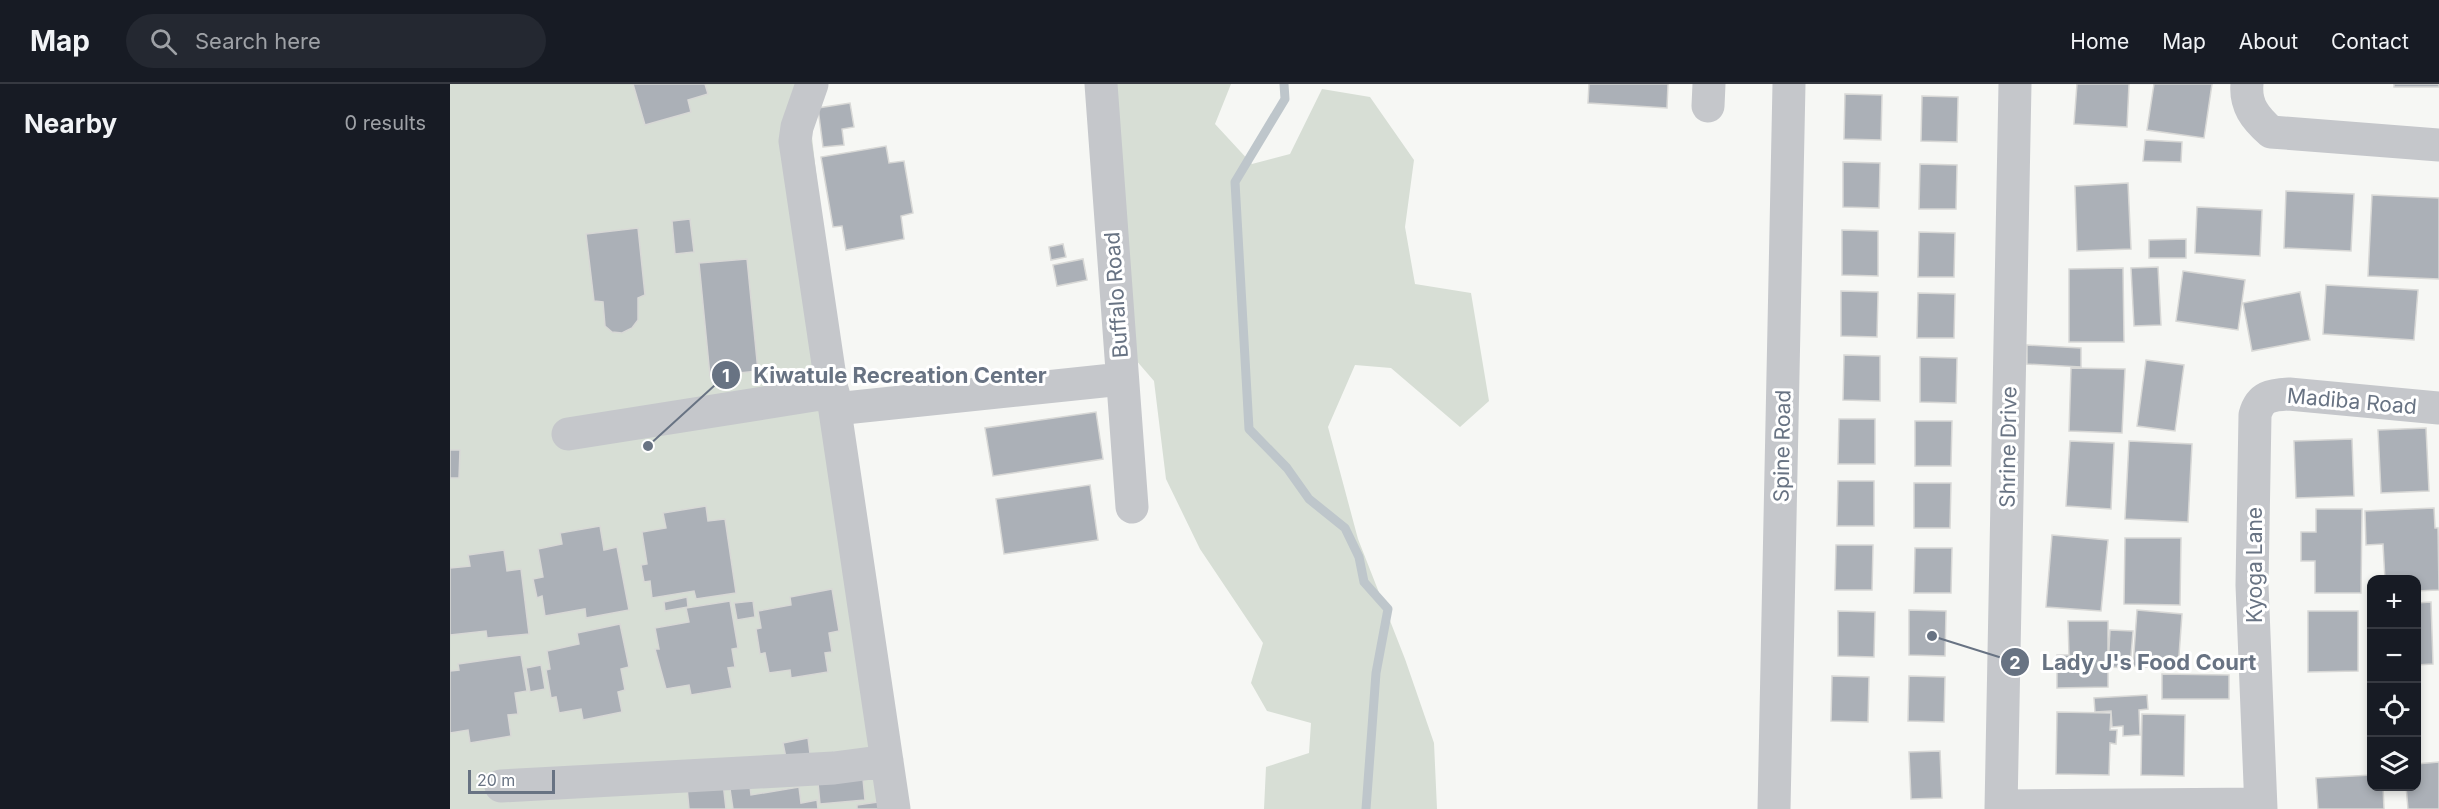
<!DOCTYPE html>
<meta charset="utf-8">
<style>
:root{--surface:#171b24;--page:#242831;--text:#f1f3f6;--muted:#9ea1a6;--line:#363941}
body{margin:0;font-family:Inter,sans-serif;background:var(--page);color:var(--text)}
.controls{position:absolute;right:18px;bottom:18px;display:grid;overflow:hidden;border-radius:12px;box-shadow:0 3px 9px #0003}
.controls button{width:54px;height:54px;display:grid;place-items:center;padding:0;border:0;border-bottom:2px solid var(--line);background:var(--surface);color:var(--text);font:30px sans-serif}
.scale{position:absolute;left:18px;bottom:15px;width:87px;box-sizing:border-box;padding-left:6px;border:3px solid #687383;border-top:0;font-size:16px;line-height:21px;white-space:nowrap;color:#687383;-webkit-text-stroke:4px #fff;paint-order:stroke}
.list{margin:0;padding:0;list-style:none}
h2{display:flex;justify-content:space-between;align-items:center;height:78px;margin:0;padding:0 24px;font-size:26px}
h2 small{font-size:20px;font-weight:400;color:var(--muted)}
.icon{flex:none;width:33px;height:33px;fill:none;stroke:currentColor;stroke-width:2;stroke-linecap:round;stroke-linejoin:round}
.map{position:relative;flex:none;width:1989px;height:725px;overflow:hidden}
header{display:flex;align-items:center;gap:36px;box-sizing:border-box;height:84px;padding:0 30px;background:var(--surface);border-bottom:2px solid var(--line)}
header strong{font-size:28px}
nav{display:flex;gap:33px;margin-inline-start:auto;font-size:21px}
.search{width:420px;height:54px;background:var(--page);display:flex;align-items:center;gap:15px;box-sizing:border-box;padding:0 21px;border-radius:33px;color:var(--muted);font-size:22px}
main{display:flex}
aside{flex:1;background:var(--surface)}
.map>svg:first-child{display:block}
</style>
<header>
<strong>Map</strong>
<div class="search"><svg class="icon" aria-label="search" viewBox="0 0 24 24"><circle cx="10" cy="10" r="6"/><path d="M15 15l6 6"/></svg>Search here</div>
<nav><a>Home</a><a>Map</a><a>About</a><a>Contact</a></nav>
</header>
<main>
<aside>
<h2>Nearby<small>0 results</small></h2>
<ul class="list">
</ul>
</aside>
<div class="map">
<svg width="1989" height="725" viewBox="0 0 1989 725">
<rect width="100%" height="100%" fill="#f6f7f4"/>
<path fill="#d7ded5" d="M0,0h356l82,725h-438z
M661,0h120l-16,40 37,40 38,-10 32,-65 48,8 44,63 -9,67 10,57 56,9 18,108 -29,26 -69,-59 -36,-3 -27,62 30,112 47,120 29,84 3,66h-173l2,-42 43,-14 2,-30 -44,-12 -16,-28 12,-40 -63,-94 -34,-70 -12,-98 -19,-22z"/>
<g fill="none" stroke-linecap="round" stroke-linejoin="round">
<path stroke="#bec6cb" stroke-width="9" d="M834,0l1,15 -50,83 14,247 38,39 22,31 36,29 14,29 5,25 24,27 -12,64 -10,136"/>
</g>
<path fill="#abb0b7" stroke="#d8d8d6" stroke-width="1.5" d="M183,0h72l3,10 -20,6 3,12 -46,13z
M1139,0h79l-1,24 -79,-5z
M1627,0h52l-2,43 -53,-3z
M1704,0h58l-8,54 -57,-8z
M1944,0h45v3h-45z
M1395,10l37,1 -1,45 -37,-1z
M1472,12l36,1 -1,45 -36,-1z
M400,19l4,24 -12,2 2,16 -21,2 -5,-39z
M1695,56l37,2 -1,20 -38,-1z
M436,62l3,17 15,-2 9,52 -12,3 3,23 -58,11 -4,-24 -9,1 -12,-70z
M1393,78l37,1 -1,45 -36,-1z
M1470,80l37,1 -1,44h-37z
M1678,99l3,66 -54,2 -2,-65z
M1836,107l68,3 -3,57 -67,-3z
M1922,111l67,3v81l-71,-3z
M1747,123l65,3 -2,46 -65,-3z
M240,135l4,33 -19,2 -3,-33z
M188,144l7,67 -7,3v22l-6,8 -10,5 -10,-1 -7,-6 -2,-24 -9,-1 -8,-67z
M1392,146l36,1v45l-36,-1z
M1469,148l36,1 -1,44h-36z
M1736,155v19h-37v-18z
M613,160l3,13 -15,3 -2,-13z
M297,175l11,112 -48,5 -11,-113z
M633,175l4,21 -30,6 -4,-21z
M1708,183l3,58 -27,1 -3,-58z
M1673,184l1,74h-55v-73z
M1733,187l62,9 -7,50 -62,-9z
M1876,201l92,5 -4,50 -91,-6z
M1391,207l37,1 -1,45 -36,-1z
M1850,208l10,48 -58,11 -9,-48z
M1468,209l37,1 -1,44h-37z
M1577,261l54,3v19l-54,-3z
M1394,271l36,1v45l-37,-1z
M1470,273l37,1 -1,45 -36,-1z
M1696,276l38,5 -9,66 -38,-5z
M1621,284l54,1 -3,64 -53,-2z
M646,328l7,47 -110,17 -8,-48z
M1389,335h36v45h-37z
M1465,337h37l-1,45h-36z
M1976,344l3,63 -48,2 -3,-63z
M1902,355l2,57 -58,2 -2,-57z
M1620,357l44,2 -3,66 -45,-3z
M1679,357l63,3 -4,78 -63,-3z
M0,366h10l-1,28h-9z
M1388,397h36v45h-37z
M1464,399h37l-1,45h-36z
M640,401l8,55 -94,14 -8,-55z
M256,422l2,15 17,-2 11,74 -40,6 -2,-8 -42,7 -2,-17 -6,1 -3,-17 6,-1 -5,-32 24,-4 -3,-15z
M1984,424l1,20h3l1,62 -23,1v-11h-31l-2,-36 -17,1 -1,-34z
M1866,425h46l-1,84h-46v-32h-14v-29h15z
M150,442l4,24 13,-3 12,63 -43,8 -1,-9 -40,7 -3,-20 -5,2 -4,-19 10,-2 -5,-28 24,-5 -2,-11z
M1602,451l56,5 -7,71 -55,-4z
M1675,454h56l-1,67 -56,-1z
M1386,461h37l-1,45h-37z
M1465,464h37l-1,45h-37z
M54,466l3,21 14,-2 8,65 -42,4 -1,-7 -36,4v-67l20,-2 -2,-11z
M382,505l7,42 -10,2 3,19 -7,1 3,19 -37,6 -1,-8 -21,3 -4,-20 -5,1 -4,-25 5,-1 -3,-17 33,-6 -1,-8z
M237,513l1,10 -23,4 -1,-9z
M280,517l8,47 -6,1 3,18 -7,1 4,20 -41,7 -2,-10 -23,4 -11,-40h4l-4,-21 34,-6 -3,-14z
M303,517l2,16 -18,3 -3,-17z
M1981,518l2,62 -17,1v-62z
M1459,526l37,1 -1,45 -36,-1z
M1687,526l45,4 -4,55 -45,-3z
M1388,527l37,1 -1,45 -36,-1z
M1858,527h50v60l-50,1z
M1618,537h40v66l-51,1v-33h12z
M170,540l9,43 -8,2 4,21 -7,2 4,20 -39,8 -2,-11 -22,4 -3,-16 -5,1 -5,-28 4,-1 -3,-18 32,-7 -2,-11z
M1660,546l23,1 -3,37 -22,-1z
M71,571l6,36 -12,2 3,21 -10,1 3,21 -41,7 -2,-13 -18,3v-62l9,-1 -1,-6z
M91,581l4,24 -15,3 -4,-24z
M1712,590l67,1v24h-67z
M1382,592l37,1 -1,45 -37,-1z
M1459,592l36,1 -1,45 -36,-1z
M1697,611l1,14 -9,1 1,25 -17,1v-10l-11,1 -1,-16 -16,1 -1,-14z
M1607,628l54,1 -1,17h7l-1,14 -6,-1 -1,32 -53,-1z
M1692,630l43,1 -1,61 -43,-1z
M358,654l2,16 -24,4 -3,-15z
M1490,667l2,47 -31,1 -2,-47z
M1989,678v47h-31l-2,-23h10v-22z
M1922,691v11h11l1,23h-66l-2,-31z
M413,695l2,21 -45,4 -2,-21z
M273,699l3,26h-37l-2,-22z
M300,702l1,9 48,-8 2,16 16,-3 1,9h-85l-3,-20z
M428,718l1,7h-22v-4z"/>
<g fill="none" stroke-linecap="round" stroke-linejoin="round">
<path stroke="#c5c7cb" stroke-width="33" d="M362,0l-15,43 -2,14 99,668
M651,0l31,423
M1797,0c-2,21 8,34 24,48l168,13
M1258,22l1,-22
M385,325l287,-30
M118,350l265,-42
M51,702l333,-18 53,-7
M1551,722l259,-2
M1324,725l15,-725
M1551,725l14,-725
M1811,725l-9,-224 3,-170c5,-19 16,-20 34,-21l150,14"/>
</g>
<g text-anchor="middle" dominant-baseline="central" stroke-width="6" stroke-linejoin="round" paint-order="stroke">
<g font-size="21" fill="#687383" stroke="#fff">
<text transform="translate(666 211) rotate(-94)">Buffalo Road</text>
<text transform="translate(1902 317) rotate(5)">Madiba Road</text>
<text transform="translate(1332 362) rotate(-89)">Spine Road</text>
<text transform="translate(1558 363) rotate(-89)">Shrine Drive</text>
<text transform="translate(1804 481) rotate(-90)">Kyoga Lane</text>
</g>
</g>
<path fill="none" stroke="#687383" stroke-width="2" d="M198 362L276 291M1482 552L1565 578"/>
<g fill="#687383" stroke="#fff" stroke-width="2">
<circle cx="198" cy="362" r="6"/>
<circle cx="1482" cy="552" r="6"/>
<circle cx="276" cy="291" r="15"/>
<circle cx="1565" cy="578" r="15"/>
</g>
<g font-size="18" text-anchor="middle" font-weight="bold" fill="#fff">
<text x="276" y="298">1</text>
<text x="1565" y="585">2</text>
</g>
<g font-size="22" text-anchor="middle" font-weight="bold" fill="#687383" stroke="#fff" stroke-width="6" stroke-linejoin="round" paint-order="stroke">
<text x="450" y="299">Kiwatule Recreation Center</text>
<text x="1699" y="586">Lady J's Food Court</text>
</g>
</svg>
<div class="controls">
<button>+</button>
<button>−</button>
<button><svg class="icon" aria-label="locate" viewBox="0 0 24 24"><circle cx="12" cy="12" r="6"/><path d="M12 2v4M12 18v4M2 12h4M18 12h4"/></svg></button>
<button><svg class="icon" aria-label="layers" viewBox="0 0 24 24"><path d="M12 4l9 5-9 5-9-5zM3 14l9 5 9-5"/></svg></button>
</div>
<div class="scale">20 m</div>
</div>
</main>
